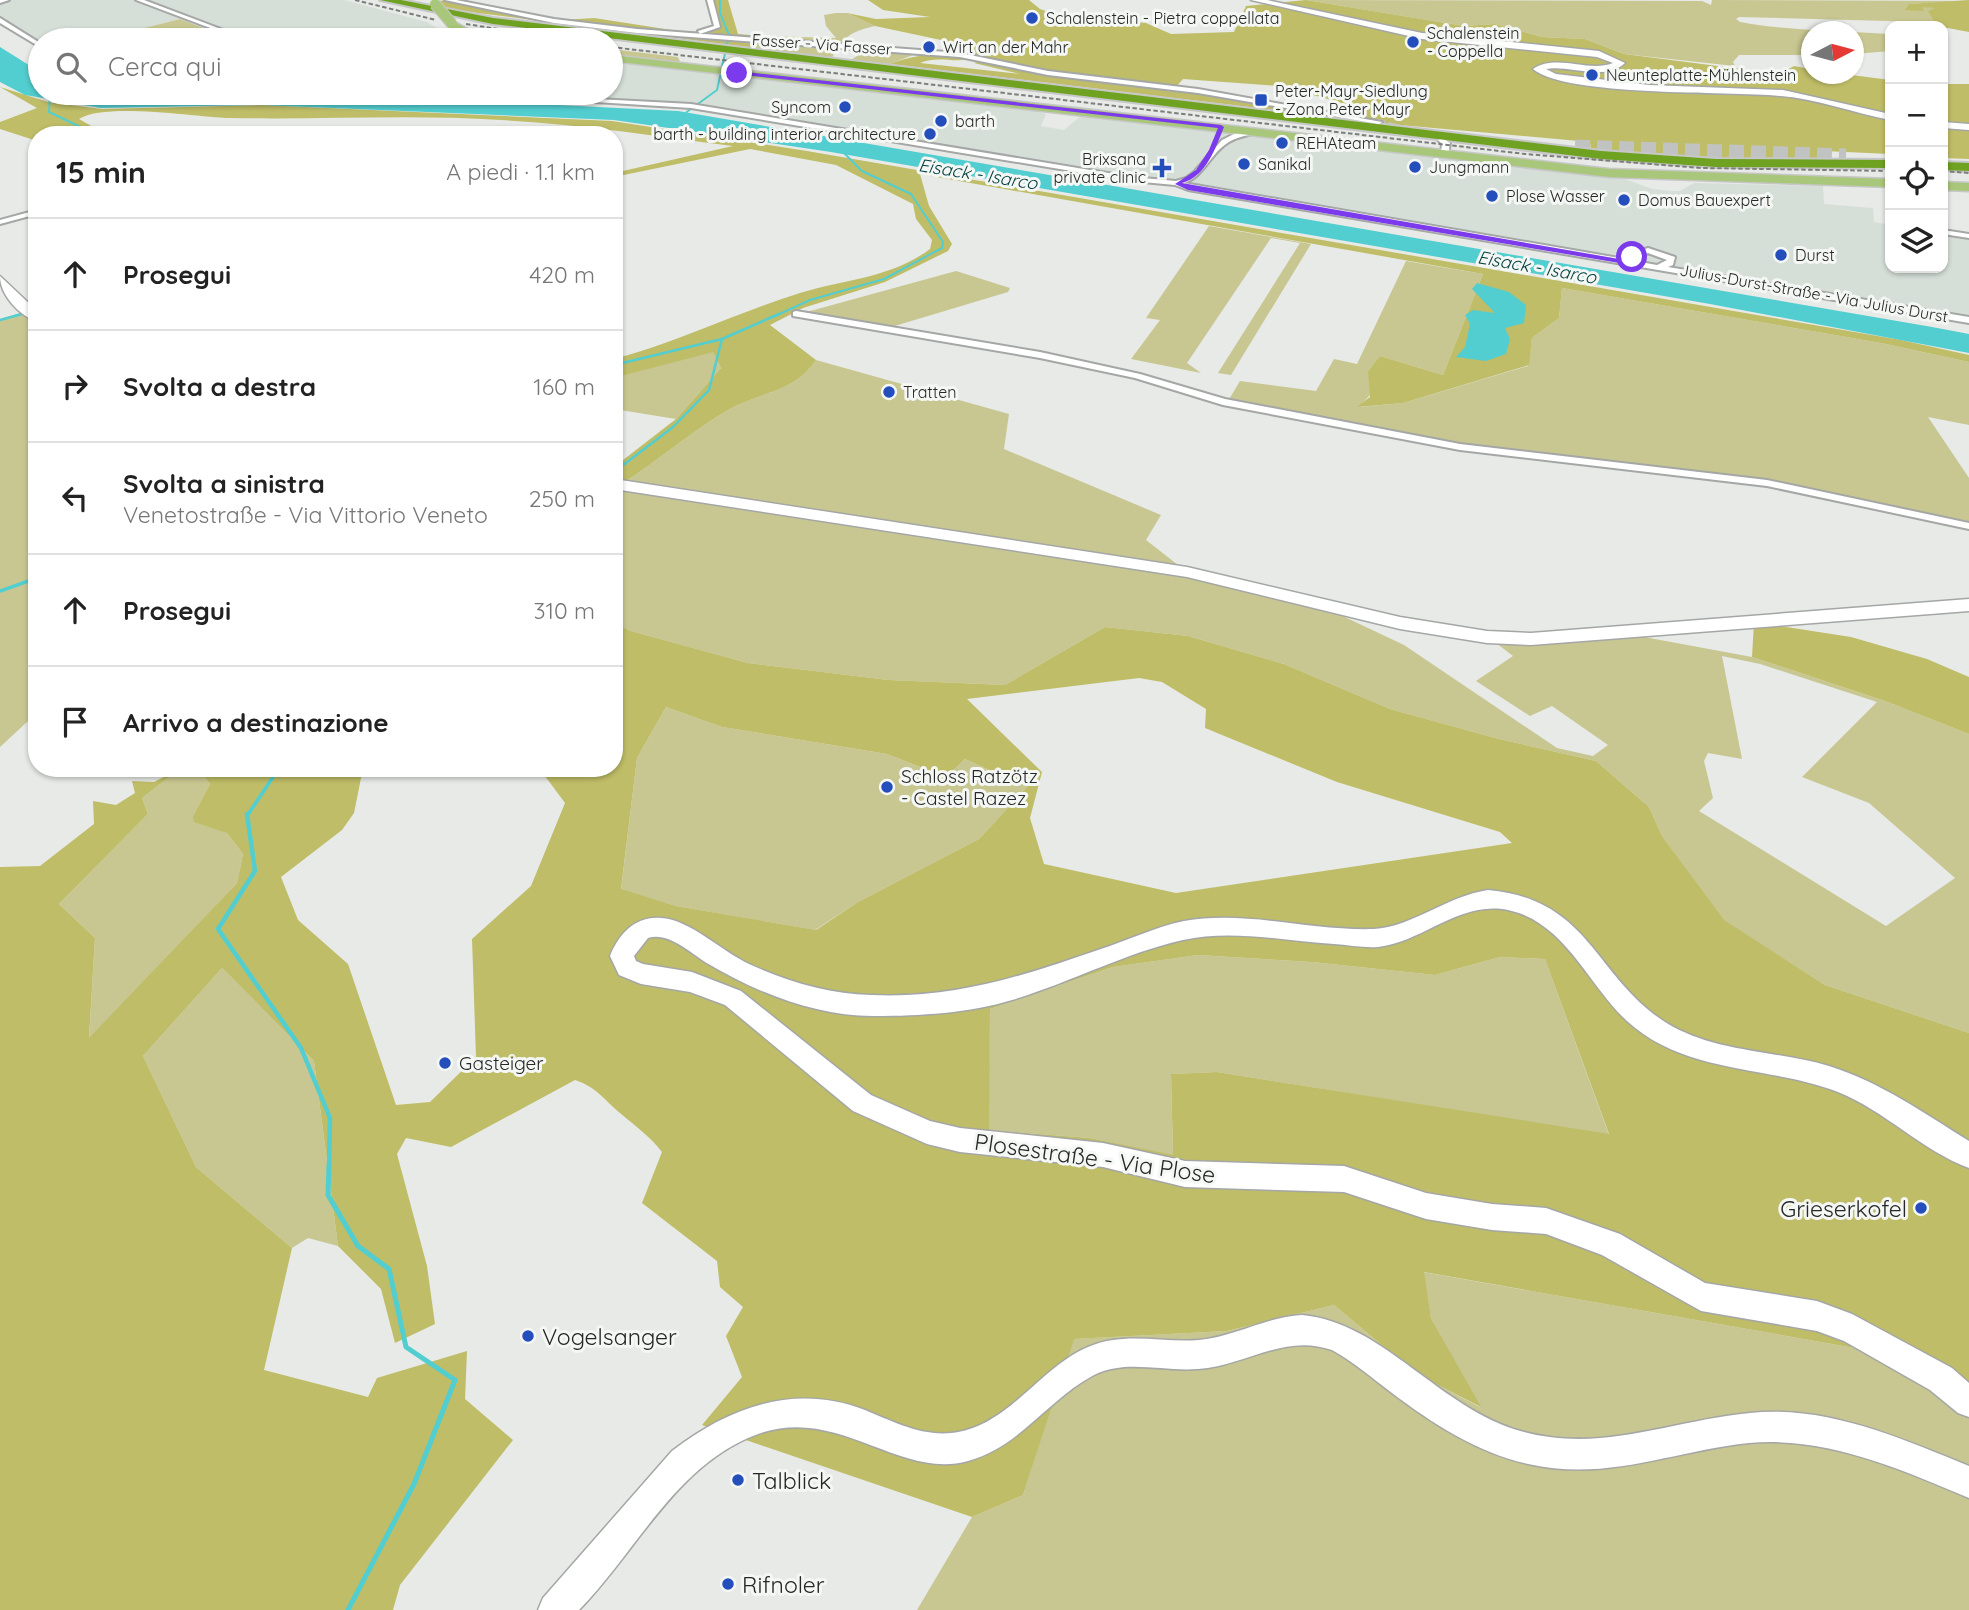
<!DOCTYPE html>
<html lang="it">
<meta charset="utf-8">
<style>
:root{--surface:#fff;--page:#f6f6f6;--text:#222;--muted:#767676;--line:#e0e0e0}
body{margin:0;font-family:Quicksand,sans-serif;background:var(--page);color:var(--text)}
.controls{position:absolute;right:21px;top:21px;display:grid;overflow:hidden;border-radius:14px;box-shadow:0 2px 5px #0004}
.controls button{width:63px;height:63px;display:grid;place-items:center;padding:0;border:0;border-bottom:2px solid var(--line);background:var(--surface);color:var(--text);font:35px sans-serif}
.compass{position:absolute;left:1801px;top:21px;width:63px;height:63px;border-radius:50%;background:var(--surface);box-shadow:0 2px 5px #0004;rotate:84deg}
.stop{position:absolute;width:21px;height:21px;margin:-16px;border:5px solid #7c3aed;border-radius:50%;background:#fff}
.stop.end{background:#7c3aed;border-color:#fff;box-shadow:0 2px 7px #0008}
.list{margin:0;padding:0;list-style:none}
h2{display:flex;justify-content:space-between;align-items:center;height:91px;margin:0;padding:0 28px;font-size:30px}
h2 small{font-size:23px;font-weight:400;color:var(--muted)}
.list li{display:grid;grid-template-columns:46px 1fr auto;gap:21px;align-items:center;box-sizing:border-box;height:112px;padding:0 28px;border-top:2px solid var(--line)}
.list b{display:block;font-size:26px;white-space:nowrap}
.list p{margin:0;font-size:23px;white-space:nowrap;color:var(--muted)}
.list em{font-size:23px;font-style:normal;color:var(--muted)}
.icon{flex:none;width:38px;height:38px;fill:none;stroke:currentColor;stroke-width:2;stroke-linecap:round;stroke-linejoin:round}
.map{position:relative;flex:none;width:1969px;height:1610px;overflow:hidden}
.search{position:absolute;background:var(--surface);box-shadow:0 2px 5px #0004;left:28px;top:28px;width:595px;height:77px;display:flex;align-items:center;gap:18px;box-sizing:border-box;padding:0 24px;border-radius:38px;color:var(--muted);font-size:26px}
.panel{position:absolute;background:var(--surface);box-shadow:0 2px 5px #0004;left:28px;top:126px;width:595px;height:651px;border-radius:28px}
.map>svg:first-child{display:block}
</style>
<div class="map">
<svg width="1969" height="1610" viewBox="0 0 1969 1610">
<rect width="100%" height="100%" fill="#e7eae7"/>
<path fill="#d5dfd7" d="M0,0h344l83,22 29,18h-219l-57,-21 -80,21h-60v4l-40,-24z
M611,61l419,49 16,4 -5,12 23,4 19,-16 542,65 27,10 20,2h8l14,-8 129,3 1,18 49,4 1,14 16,3v43h53v-34l26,4v78l-660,-110 -123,-24 -97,-10 -460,-72 -143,-7h125z"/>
<path fill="#c8c791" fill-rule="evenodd" d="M1306,0l396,1 9,4 1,-5 257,1 -60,3 28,4v18l-14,-4 -184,-5 -3,2 4,3c49,9 100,9 150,12v17l-36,3v-22h-42l-1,23h-72l-6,7 2,4 -111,-12 -39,-15 -43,-2 -47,-13 -31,2z
M836,13h11l28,13c-23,5 -33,11 -43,32l-77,-10 -9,-8 15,-4 75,2 -10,-12 -2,-11z
M180,19l47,18c-31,7 -65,6 -94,-6z
M871,47l47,6 -28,11 -39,-4z
M611,49l67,8 3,7 -70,-8z
M1209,226l102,18 -80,131 -13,-2 82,-130 -29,-5 -84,125 14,10 -70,-14 29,-39 -14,-2z
M1406,261l77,13 -40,101 -63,-19 -12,19 69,9 18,-13 1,-14 30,4 -1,14 -50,14 -65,6 -11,12 44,-4 125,-37 4,-28 27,-20 3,-30 319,55 88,19v63l-41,-8 41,61v45l-202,-42 -306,-37 -233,-43 12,-20 76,10 18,-32 23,5z
M956,271l54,17 -2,4 -120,36 -85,-15z
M37,308v415l-10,-1 -27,25v-428z
M713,351l8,17 -45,51 -62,-10v-31z
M816,360l193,54 -5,35 157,66 -15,25 41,32 126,30 91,43 153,103 36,8 15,-11 -56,-39 -22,10 -54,-35 37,-25 -17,-13 105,-14 151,28 133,44 84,33v299l-144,-48 -102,-65 -61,-84 -13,-29 -53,-46 -97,-22 -109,-30 -106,-45 -96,-28 -83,-9 -100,58 -116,-5 -141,-17 -117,-32 -17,-9v-129l14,-13c34,-23 67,-51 102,-71 31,-17 65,-17 86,-49zM1722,656l38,8 117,38 -75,75 67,26 86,75 -69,48 -187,-115 14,-13 -9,-37 4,-8 34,6z
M666,707l56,20 165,27 59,23 19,-18 62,28 -48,52 -121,63 -43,28 -139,-24 -55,-16 16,-132z
M181,768h16l13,16 -17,32 34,17 16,21 -6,29 -148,156 6,-101 -36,-34 89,-90 -6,-16z
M1198,955l114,7 123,13 65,-18 45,2 64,176 -392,-63 -46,2 2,82 -83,-18 -102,-8 2,-121 123,-42z
M222,968l92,93 24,185 -30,-8 -16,10 -96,-81 -53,-111z
M1423,1272l443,78 103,33v227h-1052l55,-93 51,-22 50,-156 154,-8 107,-26 82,69 64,33 -49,-89z"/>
<path fill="#bfbd67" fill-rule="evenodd" d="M448,0l90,17 25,3 31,-2 84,13 24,1 15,-5 -7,-27h18l10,34 23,2 -14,4 8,8 -309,-39 -8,-8z
M868,0h161l11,9 14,5 92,9 25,11 63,-2 12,-26 60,-6 158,26 31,-2 47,13 43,2 39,15 156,20 14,-8 17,3 1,5h32l46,6v74l-66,-3 10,10 -168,-3 -75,-6 -1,-10 -212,-19 4,-3 -65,-8 12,-3 27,2 -17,-9 -59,-16 -97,-7 -8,9 118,21 -3,3 -400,-48c33,-12 49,-11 83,-6 -18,6 -35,-3 -53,5l100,11 -46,-11 9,-3 -8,-3 -1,-10 -99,-21 -28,-13 29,6 54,-2 -47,-7z
M1969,0v32l-32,-6 -9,-15 7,-3 -13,-1 2,4 -19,-1 4,-6z
M1943,84h26v75l-26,-1v-46l5,-1 -5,-5z
M0,87l48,15 54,7 159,-4 351,16 195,30 1094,189 68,15v7l-88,-19 -319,-55 -3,30 -27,20 -3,27 -126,38 -46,4 13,-10 -2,-25 12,-16 63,19 40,-101 -563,-100 9,32 23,38 -4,7 -63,31 -82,26 -33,17 46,35c-21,32 -55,32 -86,49 -35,20 -68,48 -102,71l-14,13v-26l62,-48 45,-51 -8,-16 -99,26v-19c64,-17 124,-47 186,-66 46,-14 91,-15 130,-44l2,-9 -16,-21 -3,-15 -77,-39 -86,-16 -136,28v-4l119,-27c-77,-10 -154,-22 -232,-26 -90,-6 -181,0 -271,-2 -34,-1 -125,-16 -151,1l28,16h-70v6l-37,-12v-7l37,-14z
M614,622l17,9 117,32 141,17 116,5 100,-58 83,9 96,28 106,45 109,30 97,22 53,46 13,29 62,84 101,65 144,48v350l-103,-33 -442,-78 7,46 50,89 -65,-33 -82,-69 -107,26 -153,8 -51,156 -51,22 -270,-92 40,-48 -16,-41 17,-29 -23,-20 -3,-26 -75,-58 20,-51c-13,-17 -26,-25 -42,-39 -18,-15 -22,-25 -45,-33l-124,67 -45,-9 -9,16 30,112 8,58 -40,19 -14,-54 -43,-43 -24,-185 -92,-93 -79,88 53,111 96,81 -28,122 104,27 9,-19 90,-27 -2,48 48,41 -113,145 -7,25h-393v-743l40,-1 54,-42 -1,-23 23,4 19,-12 -3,-12 22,1 27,-14 -39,30 6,16 -89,90 36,34 -6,100 148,-155 6,-29 -16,-21 -33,-11 -1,-6 17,-32 -13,-16h161l4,5 -8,40 -12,17 -61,47 17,43 50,44 48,141 34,-3 46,-45 -4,-118 59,-53 34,-83 -26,-35h75zM1139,678l23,4 44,27 -1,19 132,54 163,50 12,11 -336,50 -132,-29 -14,-46 12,-46 -75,-73zM666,707l56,20 165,27 59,23 19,-18 62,28 -48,52 -121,63 -42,28 -140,-24 -55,-17 16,-131zM1198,955l114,7 123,13 65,-18 45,2 64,175 -392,-62 -46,2 2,81 -83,-17 -101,-8 1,-121 123,-42z
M1754,622l97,15 76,22 42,18v57l-84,-33 -133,-44z"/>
<path fill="#52ced0" d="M0,47l40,25v21h273l365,18 1254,216 37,7v19l-259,-49 -879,-152 -217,-32 -353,-15 -160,3 -76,-13 -25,-13z
M1477,283l32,9 17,13 -2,18 -19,5 5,11 -4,15 -20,7 -30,-4 9,-10 5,-23 -5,-9 8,-5 22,3 -23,-24z"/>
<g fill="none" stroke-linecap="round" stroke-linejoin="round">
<path stroke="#52ced0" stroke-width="2" d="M50,93l-1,19 48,23
M684,114l33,-24 12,-55 -9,-22v-13
M15,316l10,-3
M775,316l35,-16 74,-21 58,-31 1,-6 -32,-48 -49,-23 -18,-18"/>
<path stroke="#52ced0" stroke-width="2.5" d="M0,320l22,-6
M614,365l108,-26 57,-25
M614,472l59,-45 36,-37 13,-51"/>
<path stroke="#52ced0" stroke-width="3.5" d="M0,591l37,-13
M247,816l32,-48"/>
<path stroke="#52ced0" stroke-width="4.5" d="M247,814l8,57 -37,58 83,119 29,70 -1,50"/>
<path stroke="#52ced0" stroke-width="5" d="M329,1166l-1,29 30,51 31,23 17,78 49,33 -41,104 -66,126"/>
<path stroke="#c0c3c1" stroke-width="6" stroke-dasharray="6 3.5" stroke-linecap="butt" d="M1379,122l32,9"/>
<path stroke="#c0c3c1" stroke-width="15" stroke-dasharray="15 7" stroke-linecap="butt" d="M1575,147l271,9"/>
<defs>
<path id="street" d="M0,0h9l-9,3z
M136,0h8l106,40h-8z
M445,0h11l98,19 83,10 323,24 88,18 150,18 184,33 -3,2 -181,-31 -150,-18 -88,-18 -323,-24 -83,-10z
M707,0h6l7,27 -20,7 -2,-3 16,-5z
M0,18l40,25v4l-40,-24z
M483,93l208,11 441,73 44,4 10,-3 8,-6 28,-32 12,-6 19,-4 2,3c-9,3 -18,4 -26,9 -19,11 -24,34 -45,41l435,75 29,-10 27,9 -2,8 -5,2 301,50v6l-781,-133 -13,-5 -43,-4 -441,-73 -205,-13zM1648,253l19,7 -10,5 -28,-5z
M1442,138l8,5 -2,12 -7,-2 1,-9 -4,-4z
M37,210v4l-37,10v-4z
M1943,230l26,4v4l-26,-4z
M796,311l244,41 100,22 85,25 235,45 307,36 202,43v6l-202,-43 -307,-36 -237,-45 -88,-27 -95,-20 -247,-42v-4z"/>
<path id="secondary" d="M1251,0h16l155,33 177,18 26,12c-21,19 -54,2 -79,6l10,5 93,11 134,5 107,24v6c-36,-7 -73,-21 -109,-24 -50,-5 -215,1 -248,-27 24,-16 55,4 80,-6l-16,-6 -175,-18z
M1943,122l26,2v6l-26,-2z
M0,276l37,35v11c-18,-7 -37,-27 -37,-46z
M614,479l573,88 213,50 87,14 44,2 438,-34v12l-438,34 -44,-2 -87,-14 -213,-52 -573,-88z
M1488,890c102,9 106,86 177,132 49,31 111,28 164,44 51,16 95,47 140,75v27c-46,-17 -84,-57 -131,-76 -70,-27 -152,-17 -211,-71 -39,-36 -62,-99 -119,-111 -48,-10 -85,32 -130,37 -14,1 -30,-2 -44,-3 -48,-3 -103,-15 -151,-4 -58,13 -114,43 -171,60 -42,13 -93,16 -136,16 -59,1 -121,-24 -171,-54 -17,-11 -37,-30 -57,-24l-14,18 2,5 7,3 49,8 49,19 130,104 59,26 30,7 143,15 82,18 159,5 82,27 66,11 54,4 74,26 85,49 112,18 35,13 100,54 17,15v34l-11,-4 -28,-23 -86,-49 -27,-10 -116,-20 -99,-56 -56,-21 -54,-4 -66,-11 -82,-27 -159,-5 -82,-20 -143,-15 -33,-8 -74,-33 -128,-106 -35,-13 -49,-8 -22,-9 -9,-19c9,-22 25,-40 51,-38 28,1 62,34 88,46 39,18 80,30 122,31 82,4 152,-19 227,-45 28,-9 57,-23 86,-29 63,-11 126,10 190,8 38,-2 73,-33 114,-39z
M1302,1315c81,7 138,95 222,117 79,21 149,-12 226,-19 76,-8 150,25 219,53v32c-69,-29 -143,-62 -220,-55 -77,8 -141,39 -221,21 -50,-11 -95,-40 -136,-71 -20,-15 -38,-31 -60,-43 -48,-17 -87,16 -134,19 -34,3 -72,-10 -104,6 -47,25 -73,71 -126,86 -72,20 -134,-62 -220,-23 -76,34 -113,115 -169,172h-41l5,-12 129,-147c57,-44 122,-68 193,-41 27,11 55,26 86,23 56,-5 88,-65 137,-86 37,-16 73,-4 111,-7 35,-3 67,-23 103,-25z"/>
<path id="primary" d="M449,22h6l32,18c-16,1 -26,-4 -38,-14z
M611,55l998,114 281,10v8l-281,-10 -998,-116z
M1943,182l26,1v8l-26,-1z"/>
<path id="highway" d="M380,0h21l92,18 1108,133 115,8 174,1v8l-174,-1 -115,-8 -1108,-135z
M1943,162l26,1v8l-26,-1z"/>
</defs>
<use href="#street" stroke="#a4a7a5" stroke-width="4"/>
<use href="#secondary" stroke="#a4a7a5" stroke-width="3"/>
<use href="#primary" stroke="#c7c7c7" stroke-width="3"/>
<use href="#highway" stroke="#c7c7c7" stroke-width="4"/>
<use href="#street" fill="#fff" fill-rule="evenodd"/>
<use href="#secondary" fill="#fff" fill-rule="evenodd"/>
<use href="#primary" fill="#a9c77a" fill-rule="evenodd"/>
<use href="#highway" fill="#6fa221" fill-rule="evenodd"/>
<path stroke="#7c7e7c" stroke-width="2" stroke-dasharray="4.5 2.5" stroke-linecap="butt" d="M355,0l81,20
M466,24l103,16
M611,47l914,107 176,14 189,3
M1943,171l26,2"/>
<defs>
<path id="primary-bridge" d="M435,4l17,20"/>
</defs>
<use href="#primary-bridge" stroke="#c7c7c7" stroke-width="12" stroke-linecap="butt"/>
<use href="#primary-bridge" stroke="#a9c77a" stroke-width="10"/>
</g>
<path fill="#7c3aed" d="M737,71l484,54 3,2c-8,20 -18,50 -42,56l437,76 16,-2 -16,6 -431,-73 -13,-6 21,-14 13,-20 9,-22 -483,-54z"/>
<g fill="#254ebd" stroke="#f4f7f4" stroke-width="2.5">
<circle cx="1032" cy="18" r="7"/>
<circle cx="1413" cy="42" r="7"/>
<circle cx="929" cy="47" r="7"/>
<circle cx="1592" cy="75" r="7"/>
<rect x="1254" y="93" width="14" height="14" rx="3.5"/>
<circle cx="845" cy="107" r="7"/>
<circle cx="941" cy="121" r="7"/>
<circle cx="930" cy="134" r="7"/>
<circle cx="1282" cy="143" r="7"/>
<circle cx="1244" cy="164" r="7"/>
<circle cx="1415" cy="167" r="7"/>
<path d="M1158.5 157.5h7v7h7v7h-7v7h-7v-7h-7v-7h7z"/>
<circle cx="1492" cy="196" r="7"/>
<circle cx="1624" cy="200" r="7"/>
<circle cx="1781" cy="255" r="7"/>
<circle cx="889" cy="392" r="7"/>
<circle cx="887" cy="787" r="7"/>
<circle cx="445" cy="1063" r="7"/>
<circle cx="1921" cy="1208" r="7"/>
<circle cx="528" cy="1336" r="7"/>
<circle cx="738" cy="1480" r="7"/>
<circle cx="728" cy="1584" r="7"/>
</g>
<g text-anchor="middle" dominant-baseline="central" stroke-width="6" stroke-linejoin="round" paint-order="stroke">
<g font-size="16" fill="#262727" stroke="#f4f7f4" text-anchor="start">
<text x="1046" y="18">Schalenstein - Pietra coppellata</text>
<text x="1427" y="33">Schalenstein<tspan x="1427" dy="18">- Coppella</tspan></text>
<text x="943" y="47">Wirt an der Mahr</text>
<text x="1606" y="75">Neunteplatte-Mühlenstein</text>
<text x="1275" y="91">Peter-Mayr-Siedlung<tspan x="1275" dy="18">- Zona Peter Mayr</tspan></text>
<text x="831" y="107" text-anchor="end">Syncom</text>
<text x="955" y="121">barth</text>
<text x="916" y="134" text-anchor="end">barth - building interior architecture</text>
<text x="1296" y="143">REHAteam</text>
<text x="1146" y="159" text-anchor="end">Brixsana<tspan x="1146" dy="18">private clinic</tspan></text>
<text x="1258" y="164">Sanikal</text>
<text x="1429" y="167">Jungmann</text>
<text x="1506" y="196">Plose Wasser</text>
<text x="1638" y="200">Domus Bauexpert</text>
<text x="1795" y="255">Durst</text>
<text x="903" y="392">Tratten</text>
</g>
<g font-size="16" fill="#262727" stroke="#f4f7f4">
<text transform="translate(822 44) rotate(4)">Fasser - Via Fasser</text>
<text transform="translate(1814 293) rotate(10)">Julius-Durst-Straße - Via Julius Durst</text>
</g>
<g font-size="18" font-style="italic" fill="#074243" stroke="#f4f7f4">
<text transform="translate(978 174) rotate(9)">Eisack - Isarco</text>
<text transform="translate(1537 267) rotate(10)">Eisack - Isarco</text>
</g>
<g font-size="19" fill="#262727" stroke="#f4f7f4" text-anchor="start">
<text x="901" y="776">Schloss Ratzötz<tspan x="901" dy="22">- Castel Razez</tspan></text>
<text x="459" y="1063">Gasteiger</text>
</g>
<g font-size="23" fill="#262727" stroke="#f4f7f4">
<text transform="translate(1095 1158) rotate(8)">Plosestraße - Via Plose</text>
</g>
<g font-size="23" fill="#262727" stroke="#f4f7f4" text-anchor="start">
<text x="1907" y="1208" text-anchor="end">Grieserkofel</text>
<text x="542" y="1336">Vogelsanger</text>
<text x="752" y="1480">Talblick</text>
<text x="742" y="1584">Rifnoler</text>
</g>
</g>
</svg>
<div class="controls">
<button>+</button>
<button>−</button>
<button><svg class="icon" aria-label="locate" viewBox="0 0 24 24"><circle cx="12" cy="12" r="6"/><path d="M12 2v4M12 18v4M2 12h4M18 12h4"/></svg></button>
<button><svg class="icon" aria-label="layers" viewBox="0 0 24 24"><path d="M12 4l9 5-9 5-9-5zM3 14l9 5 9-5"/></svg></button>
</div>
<svg class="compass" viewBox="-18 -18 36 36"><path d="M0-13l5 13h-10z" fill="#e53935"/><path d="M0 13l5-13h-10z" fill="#767676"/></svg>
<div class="stop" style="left:1632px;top:257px"></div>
<div class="stop end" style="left:737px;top:73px"></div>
<div class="search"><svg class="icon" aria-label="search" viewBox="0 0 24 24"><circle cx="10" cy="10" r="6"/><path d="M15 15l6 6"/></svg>Cerca qui</div>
<section class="panel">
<h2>15 min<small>A piedi · 1.1 km</small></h2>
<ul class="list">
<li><svg class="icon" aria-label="ahead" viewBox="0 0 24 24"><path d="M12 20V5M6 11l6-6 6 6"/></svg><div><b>Prosegui</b></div><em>420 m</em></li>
<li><svg class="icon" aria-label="right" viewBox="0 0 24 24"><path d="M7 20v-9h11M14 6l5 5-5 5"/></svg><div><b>Svolta a destra</b></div><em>160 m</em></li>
<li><svg class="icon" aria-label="left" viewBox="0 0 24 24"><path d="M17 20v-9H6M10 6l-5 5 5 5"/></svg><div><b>Svolta a sinistra</b><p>Venetostraße - Via Vittorio Veneto</p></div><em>250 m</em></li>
<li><svg class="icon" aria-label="ahead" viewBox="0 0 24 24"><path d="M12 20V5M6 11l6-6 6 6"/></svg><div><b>Prosegui</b></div><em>310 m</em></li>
<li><svg class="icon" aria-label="arrive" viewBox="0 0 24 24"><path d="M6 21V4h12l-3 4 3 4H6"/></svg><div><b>Arrivo a destinazione</b></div></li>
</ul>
</section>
</div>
